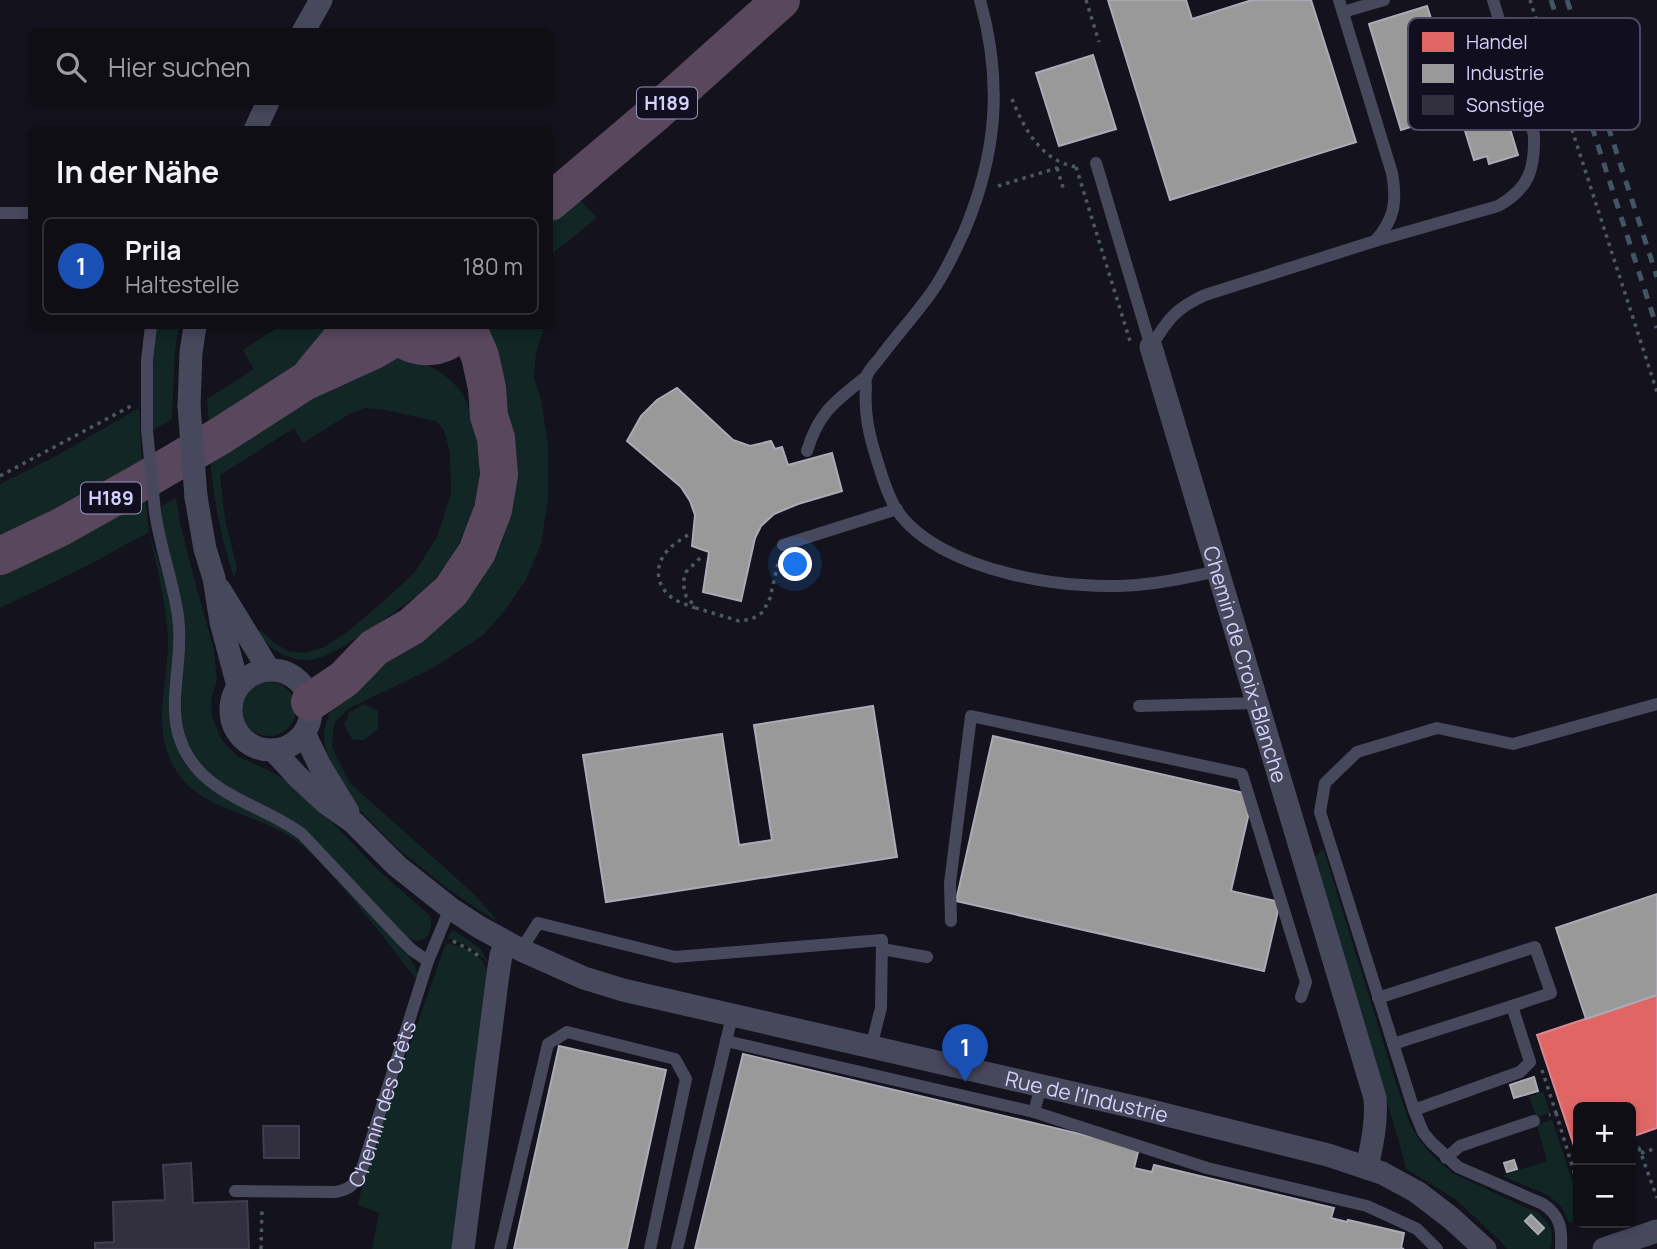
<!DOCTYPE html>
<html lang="de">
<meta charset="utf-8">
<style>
:root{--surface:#0f0e15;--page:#18171e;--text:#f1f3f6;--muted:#9b9ca0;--line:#2f2e34;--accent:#918eae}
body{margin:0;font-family:Manrope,sans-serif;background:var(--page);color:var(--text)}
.controls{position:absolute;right:21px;bottom:21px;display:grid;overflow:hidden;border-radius:10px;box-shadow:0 4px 10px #0003}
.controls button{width:63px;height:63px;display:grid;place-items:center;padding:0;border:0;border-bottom:2px solid var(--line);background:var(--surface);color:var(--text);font:35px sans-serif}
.you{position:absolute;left:796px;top:565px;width:24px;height:24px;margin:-18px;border:5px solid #fff;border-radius:50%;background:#1a73e8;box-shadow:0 0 0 10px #1a73e833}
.badge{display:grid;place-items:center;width:46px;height:46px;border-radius:50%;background:var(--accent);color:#fff;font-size:23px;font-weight:700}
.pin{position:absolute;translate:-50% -58px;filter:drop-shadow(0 2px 4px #0008)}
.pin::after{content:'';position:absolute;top:37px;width:24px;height:21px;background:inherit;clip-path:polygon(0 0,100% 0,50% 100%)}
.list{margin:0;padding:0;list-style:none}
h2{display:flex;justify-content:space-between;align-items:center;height:91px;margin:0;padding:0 28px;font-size:30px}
h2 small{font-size:23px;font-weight:400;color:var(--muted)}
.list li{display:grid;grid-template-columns:46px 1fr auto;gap:21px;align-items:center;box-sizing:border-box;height:98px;margin:0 14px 14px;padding:0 14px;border:2px solid var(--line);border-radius:10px}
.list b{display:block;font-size:26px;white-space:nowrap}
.list p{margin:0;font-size:23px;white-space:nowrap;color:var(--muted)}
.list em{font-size:23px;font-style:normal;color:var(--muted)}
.icon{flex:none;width:38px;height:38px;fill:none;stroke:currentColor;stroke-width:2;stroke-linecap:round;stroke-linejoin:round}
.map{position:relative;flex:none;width:1657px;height:1249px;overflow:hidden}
.search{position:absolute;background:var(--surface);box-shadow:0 4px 10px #0003;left:28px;top:28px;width:525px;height:77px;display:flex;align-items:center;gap:18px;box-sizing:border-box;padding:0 24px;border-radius:10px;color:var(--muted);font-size:26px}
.panel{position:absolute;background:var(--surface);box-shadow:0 4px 10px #0003;left:28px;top:126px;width:525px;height:203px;border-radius:10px}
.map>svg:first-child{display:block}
</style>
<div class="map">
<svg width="1657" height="1249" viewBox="0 0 1657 1249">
<rect width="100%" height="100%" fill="#14121c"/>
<path fill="#122626" d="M578,198l19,20 -44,35 -3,35v-66z
M156,326h23l-4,25 -3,68 -19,11v-64z
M280,326h56l-36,37 -91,62 -2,-26 47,-30 -11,-19z
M487,326h58l-9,26 -2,26 7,22 7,45v54l-7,45 -15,36 -25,35 -18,20 -50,33 -85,41 -14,15 -2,23 18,36 124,111 23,26 -6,-2 -43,-29 -51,-41 -47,-48 -21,-40 -4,-13 -1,-16 5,-17 10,-19 16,-14 52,-30 51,-42 17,-19 27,-47 12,-44 1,-47 -8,-45z
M407,358c19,6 35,12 49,28 12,13 17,32 20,49 10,53 -5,97 -37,139 -15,19 -46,39 -66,53 -17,11 -46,33 -66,33 -21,0 -37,-12 -51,-26l5,-4 12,12 15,9 16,2 20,-6 23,-15 37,-31 31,-29 22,-35 14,-43 -1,-41 -6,-23 -8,-9 -51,-11 -19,-2 -17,6 -46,29 -9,-15 -74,47 5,44 12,49 -3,10c-13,-40 -21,-80 -24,-123l168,-95z
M139,408l3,56 -142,74v-54l56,-28z
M145,494l4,38 18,56 6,29 11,144 104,68 26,22 94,104 10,18v9c-26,-34 -52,-68 -80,-100 -16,-17 -30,-35 -51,-47 -40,-25 -96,-26 -117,-76 -17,-38 -1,-81 -2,-121 -2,-36 -11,-71 -19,-106l-68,37 -81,39v-36z
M176,498l4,25 11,44 23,83 3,30 -6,20 1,17 10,23 15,16 31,14 23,13 15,12 73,76 50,44c4,10 3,15 -4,24l-10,2 -10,-5 -84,-90 -98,-61 -16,-13 -14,-16 -10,-21 -4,-24 7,-70 -3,-30 -21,-83 -1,-22z
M242 709a27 27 0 1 1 54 0a27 27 0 1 1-54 0Z
M364,704l14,7v18l-14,11 -12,-1 -8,-14 5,-12z
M1323,848l72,232 15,44 9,16 15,17 18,16 86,40c14,11 16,20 12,36h-43l-9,-10 -43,-40 -49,-30 -8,-31 -86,-278z
M453,930l28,19 8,15c-12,-12 -25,-22 -42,-26z
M446,943c21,4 38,11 43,34l-33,272h-84l7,-36 -21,-8 4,-18 27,-84z
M1543,1091l7,22 -14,4 -7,-20z
M1552,1120l26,77v23l-9,3 -8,-17 -13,-11 -46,-19 45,-15 -10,-36z"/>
<path fill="#e06666" stroke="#dc8693" stroke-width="2" d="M1657,995v133l-26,9v-30h-53v47l-1,1 -40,-120z"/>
<path fill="#999" stroke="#abaab7" stroke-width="2" d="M1108,0h78l6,19 60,-19h59l45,142 -186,58z
M1427,6l17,53 12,-3 -7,-23 30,-9 23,74 -101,32 -32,-106z
M1093,55l23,74 -57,17 -23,-73z
M1504,109l14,46 -29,9 -2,-8 -13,4 -12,-39z
M677,388l56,52 17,6 21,-5 4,8 7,-2 6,18 44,-12 10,38 -44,13 -24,10 -13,12 -6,12 -14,63 -38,-9 6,-40 -17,-6 3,-31 -5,-14 -9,-14 -54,-46 14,-25 16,-16z
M873,706l24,151 -291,45 -23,-147 139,-21 17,111 33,-5 -18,-115z
M993,736l260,59 -22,96 49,11 -16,69 -308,-70z
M1657,894v101l-71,24 -30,-91z
M559,1046l107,24 -39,179h-113z
M743,1054l396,94 -5,20 18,4 2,-7 180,43 -3,10 16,4 1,-2 56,13 -3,15 3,1h-709z
M1534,1077l4,14 -24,7 -4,-13z
M1514,1160l3,9 -10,3 -3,-9z
M1531,1215l13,13 -6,6 -13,-13z"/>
<path fill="#32303e" stroke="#403d4f" stroke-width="2" d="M263,1126h36v32h-35z
M191,1163l2,40 54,-2 2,48h-154v-6l19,-1 -1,-40 52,-2 -2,-35z"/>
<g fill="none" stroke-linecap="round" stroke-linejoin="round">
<path stroke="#4b5963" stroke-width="3.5" stroke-dasharray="3.5 5" stroke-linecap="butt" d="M1086,0l13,42
M1530,0l127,392
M1012,99c12,30 30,63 65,68
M1076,167l54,174
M1057,168l7,23
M998,186l59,-18 4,-5
M0,476l131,-70
M688,535c-6,4 -13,8 -18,13 -17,16 -15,39 4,51 6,4 14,6 21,9
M700,558l-14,14 -3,11 3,13 10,12 43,13 13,-2 11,-7 7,-14 9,-39
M453,941l21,11 5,5
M1542,1070l14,43 -7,2
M1556,1113l22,72
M1631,1151l8,-3 18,50
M1641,1153l16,-5
M261,1249l1,-42"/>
<g stroke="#48485d" stroke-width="12">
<path d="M980,0c23,82 17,154 -16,232 -10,21 -19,42 -33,61 -15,21 -33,41 -49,62 -4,6 -13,14 -16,22 -1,3 0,7 0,10 -2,26 3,48 11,73 5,16 10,34 19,49 42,64 179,84 249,75 25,-2 49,-8 73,-13"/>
<path d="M1339,0l53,173c5,29 3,46 -17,68"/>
<path d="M1343,12l41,-12"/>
<path d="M1096,163l55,184"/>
<path d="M0,213h32"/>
<path d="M1151,347c16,-27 25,-39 54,-52l170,-54 123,-35c31,-17 37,-37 36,-71l-41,-135"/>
<path d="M147,430v-70l4,-34"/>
<path d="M807,451c12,-40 29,-50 60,-75"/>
<path d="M155,512c5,35 18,69 23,104 8,58 -24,109 24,158 28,27 69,37 100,60l97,103 13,13 16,11"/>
<path d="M783,545l114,-36"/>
<path d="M1139,706l119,-3"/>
<path d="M951,921l-1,-38 21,-167 271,58 64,208 -5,15"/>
<path d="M882,949l45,8"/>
<path d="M521,950l17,-27 137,34 207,-17 -1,68 -10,39"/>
<path d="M1378,998l157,-51 16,46 -39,13"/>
<path d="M726,1041l308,71"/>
<path d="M1393,1044l119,-38 18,56 -10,10 -106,38"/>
<path d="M1041,1086l-7,26 173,56 160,38 50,23 20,20"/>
<path d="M1446,1158l14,-12 74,-25"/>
<path id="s1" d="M235,1191l100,1c14,-2 19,-7 26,-20l67,-211 22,-53"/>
<path d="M500,1249l48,-205 19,-12 108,27 11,20 -36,170"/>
<path d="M677,1249l55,-233"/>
<path d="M1561,1249c1,-20 0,-33 -18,-45l-85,-37 -27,-25 -8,-10 -9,-22 -94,-298 5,-29 32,-31 80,-24 76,16 144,-40"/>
</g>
<g stroke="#48485d" stroke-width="23">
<path d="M303,32l18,-32"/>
<path d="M255,130l13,-28"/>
<path id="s2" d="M1151,347l224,751c2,25 -3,46 -8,70"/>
<path d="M189,406l2,-54 4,-26"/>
<path d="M196,497l9,52 9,29 7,44 17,64"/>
<path d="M220,590l49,80"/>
<circle cx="271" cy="710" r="40"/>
<path d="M304,733l16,33 28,46"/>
<path id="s3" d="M273,750l25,27 28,26 28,20 43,43 53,42 29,19 42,23 63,28 39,12 524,120 181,45 54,18 35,19 34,26 34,31"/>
<path d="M463,1249l35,-275 3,-19 5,-12"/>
<path d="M1604,1249l53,-18"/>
</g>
<path stroke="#59485d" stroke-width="38" d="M550,202l104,-88 127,-114
M388,326c24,28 54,26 79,0
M313,373l39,-47
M0,556l61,-29 80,-45 79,-46 84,-54 68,-31 26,-15
M310,702l34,-23 30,-31 38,-22 39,-35 26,-39 16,-42 6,-35 -3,-37 -7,-22 -2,-28 -7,-32 -13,-30"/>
<path stroke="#425563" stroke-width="5" stroke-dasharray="10 9" stroke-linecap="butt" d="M1551,0l106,328
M1567,0l90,277"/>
<path stroke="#48485d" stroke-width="12" d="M147,430l8,82"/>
<path stroke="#48485d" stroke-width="23" d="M189,406l7,91"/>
</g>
<g text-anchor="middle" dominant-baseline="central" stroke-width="7" stroke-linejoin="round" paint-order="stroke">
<g fill="#110e20" stroke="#9a96ba" stroke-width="2">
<rect x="637" y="87.5" width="60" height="31" rx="5"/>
<rect x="81" y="482.5" width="60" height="31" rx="5"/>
</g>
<g font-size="19" font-weight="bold" fill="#d4d1fc">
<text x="667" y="103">H189</text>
<text x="111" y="498">H189</text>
</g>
<g font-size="21" fill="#d4d1fc" stroke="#110e20">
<text stroke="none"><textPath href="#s2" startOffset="331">Chemin de Croix-Blanche</textPath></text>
<text stroke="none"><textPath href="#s3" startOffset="906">Rue de l'Industrie</textPath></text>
<text stroke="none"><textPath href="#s1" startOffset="206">Chemin des Crêts</textPath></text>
</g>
</g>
<rect x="1408" y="18" width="232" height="112" rx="10" fill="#110e20" stroke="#4c4862" stroke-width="2"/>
<rect x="1422" y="32" width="32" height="20" fill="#e06666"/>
<rect x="1422" y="64" width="32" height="19" fill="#999"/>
<rect x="1422" y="95" width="32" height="20" fill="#32303e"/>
<g font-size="19" fill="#d4d1fc">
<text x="1466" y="49">Handel</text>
<text x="1466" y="80">Industrie</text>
<text x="1466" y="112">Sonstige</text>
</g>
</svg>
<div class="controls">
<button>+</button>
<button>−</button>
</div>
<div class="you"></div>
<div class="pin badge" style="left:965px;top:1082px;background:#1a4fb4">1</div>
<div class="search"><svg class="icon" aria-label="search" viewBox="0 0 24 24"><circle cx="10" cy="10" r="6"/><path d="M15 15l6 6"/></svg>Hier suchen</div>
<section class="panel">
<h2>In der Nähe<small></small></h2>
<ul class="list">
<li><span class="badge" style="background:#1a4fb4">1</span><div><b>Prila</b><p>Haltestelle</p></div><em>180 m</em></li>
</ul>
</section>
</div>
